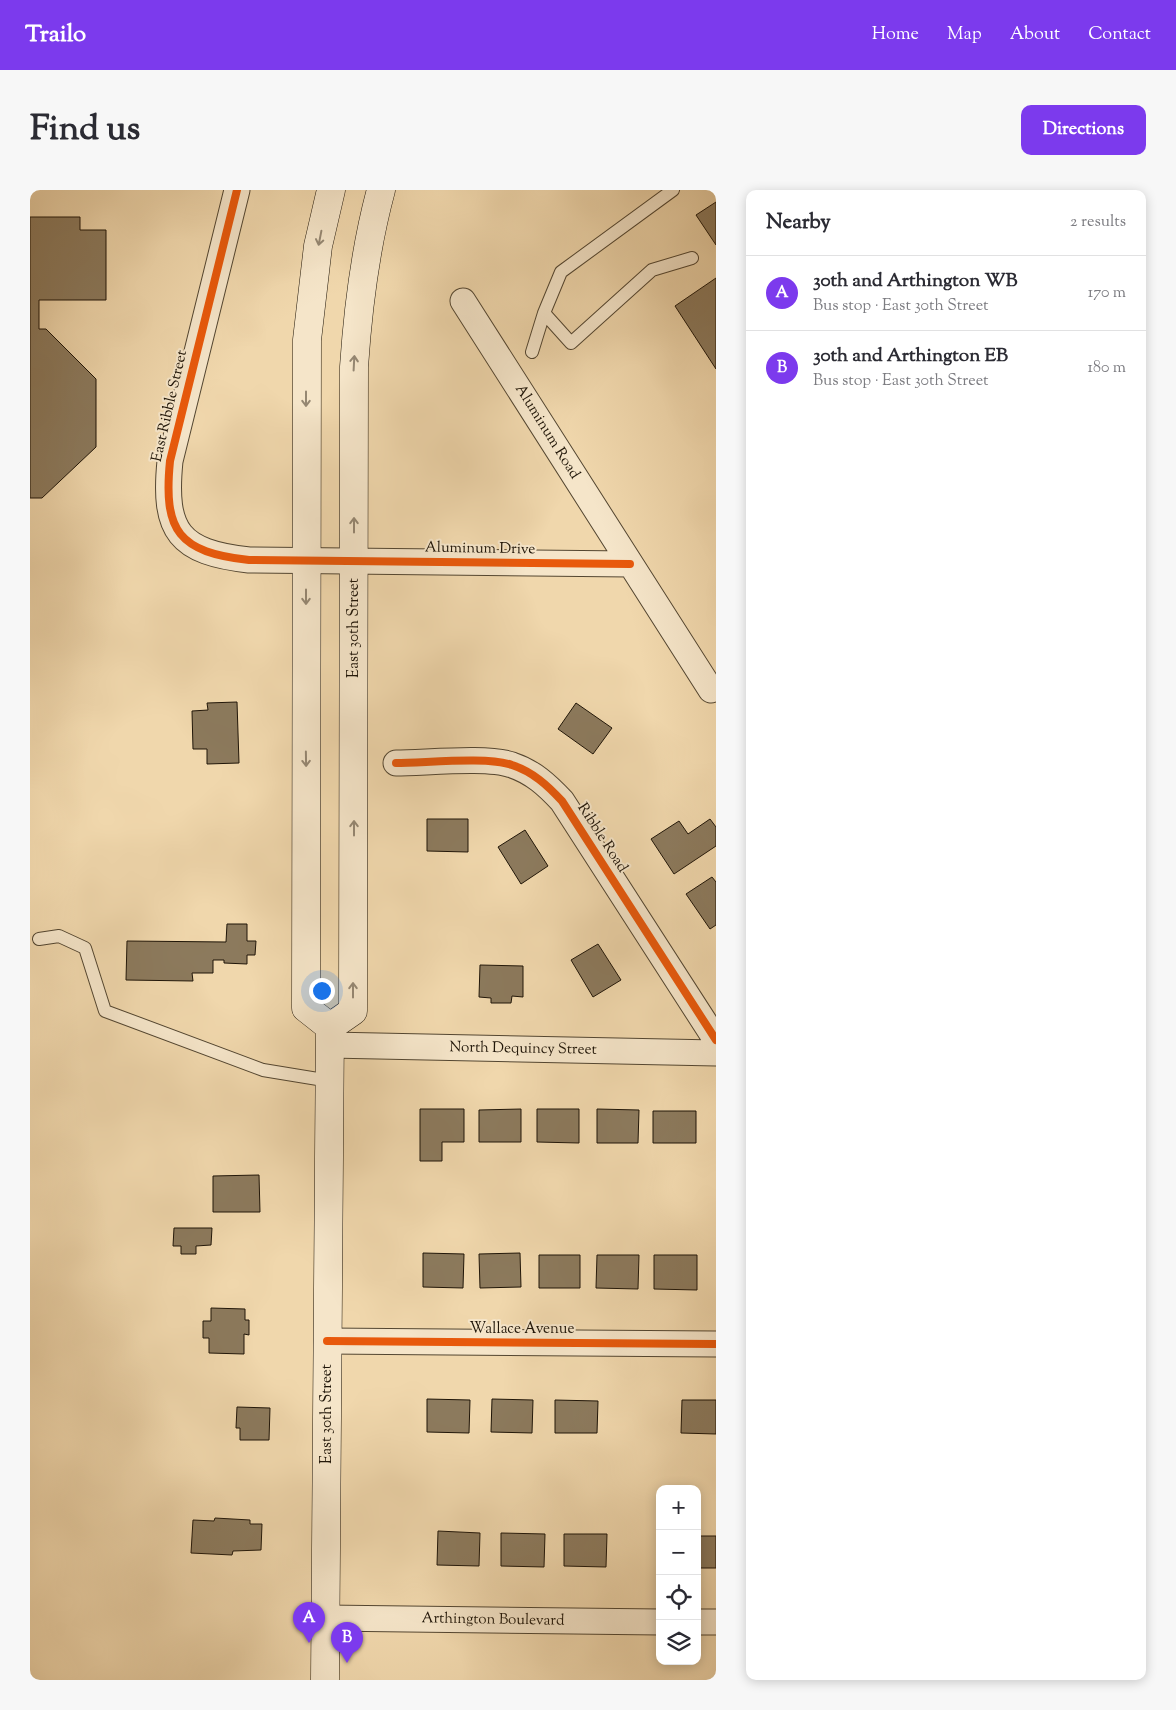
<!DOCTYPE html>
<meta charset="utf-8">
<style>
:root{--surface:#fff;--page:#f7f7f7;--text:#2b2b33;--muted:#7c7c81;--line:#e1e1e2;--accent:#7c3aed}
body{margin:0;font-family:"Sorts Mill Goudy",serif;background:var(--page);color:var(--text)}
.controls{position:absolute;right:15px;bottom:15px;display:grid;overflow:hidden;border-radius:10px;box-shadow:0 2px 12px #0003}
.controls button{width:45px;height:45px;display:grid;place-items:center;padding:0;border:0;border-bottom:1px solid var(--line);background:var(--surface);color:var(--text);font:25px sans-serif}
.you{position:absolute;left:291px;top:800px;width:18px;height:18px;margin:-12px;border:4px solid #fff;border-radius:50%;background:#1a73e8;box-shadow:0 0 0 8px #1a73e833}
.badge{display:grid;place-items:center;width:32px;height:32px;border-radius:50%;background:var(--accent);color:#fff;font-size:16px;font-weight:700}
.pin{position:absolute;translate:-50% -41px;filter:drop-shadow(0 1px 2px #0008)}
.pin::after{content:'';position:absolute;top:26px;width:18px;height:15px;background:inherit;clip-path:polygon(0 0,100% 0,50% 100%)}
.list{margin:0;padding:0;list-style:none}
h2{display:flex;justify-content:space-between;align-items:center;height:65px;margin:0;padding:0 20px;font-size:21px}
h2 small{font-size:16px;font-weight:400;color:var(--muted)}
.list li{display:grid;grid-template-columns:32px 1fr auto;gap:15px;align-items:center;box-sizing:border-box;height:75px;padding:0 20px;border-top:1px solid var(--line)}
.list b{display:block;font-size:19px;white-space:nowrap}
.list p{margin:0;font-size:16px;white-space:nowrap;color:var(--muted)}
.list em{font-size:16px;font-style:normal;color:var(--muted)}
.icon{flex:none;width:28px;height:28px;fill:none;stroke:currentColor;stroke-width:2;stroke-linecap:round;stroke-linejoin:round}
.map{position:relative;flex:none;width:686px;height:1490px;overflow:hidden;border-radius:10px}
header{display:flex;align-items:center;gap:30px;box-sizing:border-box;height:70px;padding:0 25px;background:var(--accent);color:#fff}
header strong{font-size:24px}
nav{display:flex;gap:28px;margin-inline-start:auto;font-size:18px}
.intro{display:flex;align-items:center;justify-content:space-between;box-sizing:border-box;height:120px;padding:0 30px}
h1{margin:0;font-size:35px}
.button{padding:12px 22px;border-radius:10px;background:var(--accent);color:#fff;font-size:18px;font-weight:700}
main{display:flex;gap:30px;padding:0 30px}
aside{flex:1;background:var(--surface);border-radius:10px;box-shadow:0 2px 12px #0003}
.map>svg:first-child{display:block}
</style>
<header>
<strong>Trailo</strong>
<nav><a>Home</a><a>Map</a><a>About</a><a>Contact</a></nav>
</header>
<div class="intro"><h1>Find us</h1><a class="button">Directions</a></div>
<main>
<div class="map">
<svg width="686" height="1490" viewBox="0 0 686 1490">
<rect width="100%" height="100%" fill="#f0d7ac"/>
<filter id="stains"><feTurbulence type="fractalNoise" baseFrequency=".004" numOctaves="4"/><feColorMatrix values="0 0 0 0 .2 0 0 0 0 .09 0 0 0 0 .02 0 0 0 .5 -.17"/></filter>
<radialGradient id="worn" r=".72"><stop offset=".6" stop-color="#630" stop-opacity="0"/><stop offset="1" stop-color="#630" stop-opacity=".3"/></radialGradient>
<path fill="#8c7a5d" stroke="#1f1508" d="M686,12v43l-20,-30z
M0,27h50v13h26v70h-67v29h7l50,50v68l-54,51h-12z
M686,88v91l-41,-63z
M207,512l2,61 -32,1v-15h-14l-1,-38 16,-1 -1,-7z
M546,513l36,25 -19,26 -35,-25z
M397,629h41v33l-41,-1z
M680,629l6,8v19l-42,28 -23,-35 28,-18 9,13z
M495,640l23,36 -27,18 -23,-37z
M682,687l4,5v43l-6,4 -24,-35z
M197,734h20v17h9l-1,14h-8v9l-23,-1v-3h-11v13h-21l1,8 -67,-1 1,-39 99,1z
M568,754l23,36 -28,17 -22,-37z
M450,775l43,1v31l-11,-1 -1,7h-20v-5l-12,-1z
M390,919h44v33h-22v19h-22z
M491,919v33h-42v-32z
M507,919h42v34l-42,-1z
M567,919l42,1 -1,33h-41z
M623,921h43v32h-43z
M229,985l1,37h-47v-36z
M144,1038h38l-1,17 -15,1v8h-15v-8h-8z
M393,1063l41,1 -1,34 -40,-1z
M490,1063l1,34 -41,1 -1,-34z
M509,1065h41v33h-41z
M567,1065h42l-1,34 -42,-1z
M624,1065h43v35l-43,-1z
M181,1118l34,1v11h4v15l-5,-1v20l-35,-1v-15h-6v-17h8z
M397,1209l43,1 -1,33 -42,-1z
M462,1209l41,1 -1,33 -41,-1z
M525,1210l43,1 -1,32h-42z
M652,1210h34v34l-35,-1z
M207,1217l33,1 -1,32h-29v-12h-4z
M185,1328l35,2v4h12l-1,26 -28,1 -1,4 -41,-2 2,-33 21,1z
M408,1341l42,2 -1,33 -42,-1z
M471,1343l44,1 -1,33 -43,-1z
M534,1344h43l-1,33 -42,-1z
M628,1346h2v33h-2z
M667,1346h19v32h-19z"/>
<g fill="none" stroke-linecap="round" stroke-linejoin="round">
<defs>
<path id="service" d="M514,123l17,-41 112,-82
M502,162l12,-39 27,30 81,-73 40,-12
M9,749l20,-3 26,12 20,63 158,59 67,11"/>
<path id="minor" d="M207,0l-67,271c-7,71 9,91 79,99l381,4
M433,111l248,389
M366,573c29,0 92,-7 116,2 21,7 35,20 50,36l154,239
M300,855l386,8
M297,1151l389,3
M295,1428l335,4
M667,1432h19"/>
<path id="secondary" d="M300,837l23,-16 1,-644c4,-60 11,-118 27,-177
M300,837l-24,-19 1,-668 11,-94 13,-56
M295,1490l5,-653"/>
</defs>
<use href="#service" stroke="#534631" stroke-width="14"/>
<use href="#minor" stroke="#534631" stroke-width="27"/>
<use href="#secondary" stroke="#1f1508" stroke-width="29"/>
<use href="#service" stroke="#f5e5c9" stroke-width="12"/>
<use href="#minor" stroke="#f5e5c9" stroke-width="25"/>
<use href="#secondary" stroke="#f5e5c9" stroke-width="28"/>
<defs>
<path id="cycleway" d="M207,0l-67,271c-7,71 9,91 79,99l381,4
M366,573c29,0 92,-7 116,2 21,7 35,20 50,36l154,239
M297,1151l389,3"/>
</defs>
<use href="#cycleway" stroke="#f5e5c9" stroke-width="11"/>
<use href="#cycleway" stroke="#e8590c" stroke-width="8"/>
</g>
<defs><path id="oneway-shaft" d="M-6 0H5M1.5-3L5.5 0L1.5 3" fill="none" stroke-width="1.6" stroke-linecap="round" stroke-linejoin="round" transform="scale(1.25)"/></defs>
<g stroke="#958772">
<use href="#oneway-shaft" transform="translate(290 48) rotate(101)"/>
<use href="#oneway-shaft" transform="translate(324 173) rotate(-87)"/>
<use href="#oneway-shaft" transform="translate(276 209) rotate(90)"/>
<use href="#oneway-shaft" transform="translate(324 335) rotate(-90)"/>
<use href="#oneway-shaft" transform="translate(276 407) rotate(90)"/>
<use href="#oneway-shaft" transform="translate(276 569) rotate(89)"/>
<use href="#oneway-shaft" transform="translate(324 638) rotate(-90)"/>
<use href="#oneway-shaft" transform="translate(323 800) rotate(-90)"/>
</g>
<g text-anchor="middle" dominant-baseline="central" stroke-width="4" stroke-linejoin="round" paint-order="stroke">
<g font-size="15" fill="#1f1508" stroke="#f5e5c9">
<text transform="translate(140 216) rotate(-77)">East Ribble Street</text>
<text transform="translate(517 242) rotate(58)">Aluminum Road</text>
<text transform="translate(450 359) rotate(1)">Aluminum Drive</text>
<text transform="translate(324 438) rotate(-90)">East 30th Street</text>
<text transform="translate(572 648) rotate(57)">Ribble Road</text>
<text transform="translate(493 859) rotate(1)">North Dequincy Street</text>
<text x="492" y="1139">Wallace Avenue</text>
<text transform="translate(297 1224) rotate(-90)">East 30th Street</text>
<text transform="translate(463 1430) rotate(1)">Arthington Boulevard</text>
</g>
</g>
<rect width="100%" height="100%" filter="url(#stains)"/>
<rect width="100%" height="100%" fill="url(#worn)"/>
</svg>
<div class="controls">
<button>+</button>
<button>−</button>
<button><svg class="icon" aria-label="locate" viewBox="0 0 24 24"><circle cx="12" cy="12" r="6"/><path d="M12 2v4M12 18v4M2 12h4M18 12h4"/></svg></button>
<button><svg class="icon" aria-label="layers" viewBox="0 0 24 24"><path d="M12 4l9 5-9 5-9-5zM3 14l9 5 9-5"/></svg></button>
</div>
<div class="you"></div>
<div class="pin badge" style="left:279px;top:1453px">A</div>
<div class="pin badge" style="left:317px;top:1473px">B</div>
</div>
<aside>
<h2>Nearby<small>2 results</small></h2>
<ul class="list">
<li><span class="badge">A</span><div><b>30th and Arthington WB</b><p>Bus stop · East 30th Street</p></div><em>170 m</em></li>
<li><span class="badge">B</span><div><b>30th and Arthington EB</b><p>Bus stop · East 30th Street</p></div><em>180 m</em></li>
</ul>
</aside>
</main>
